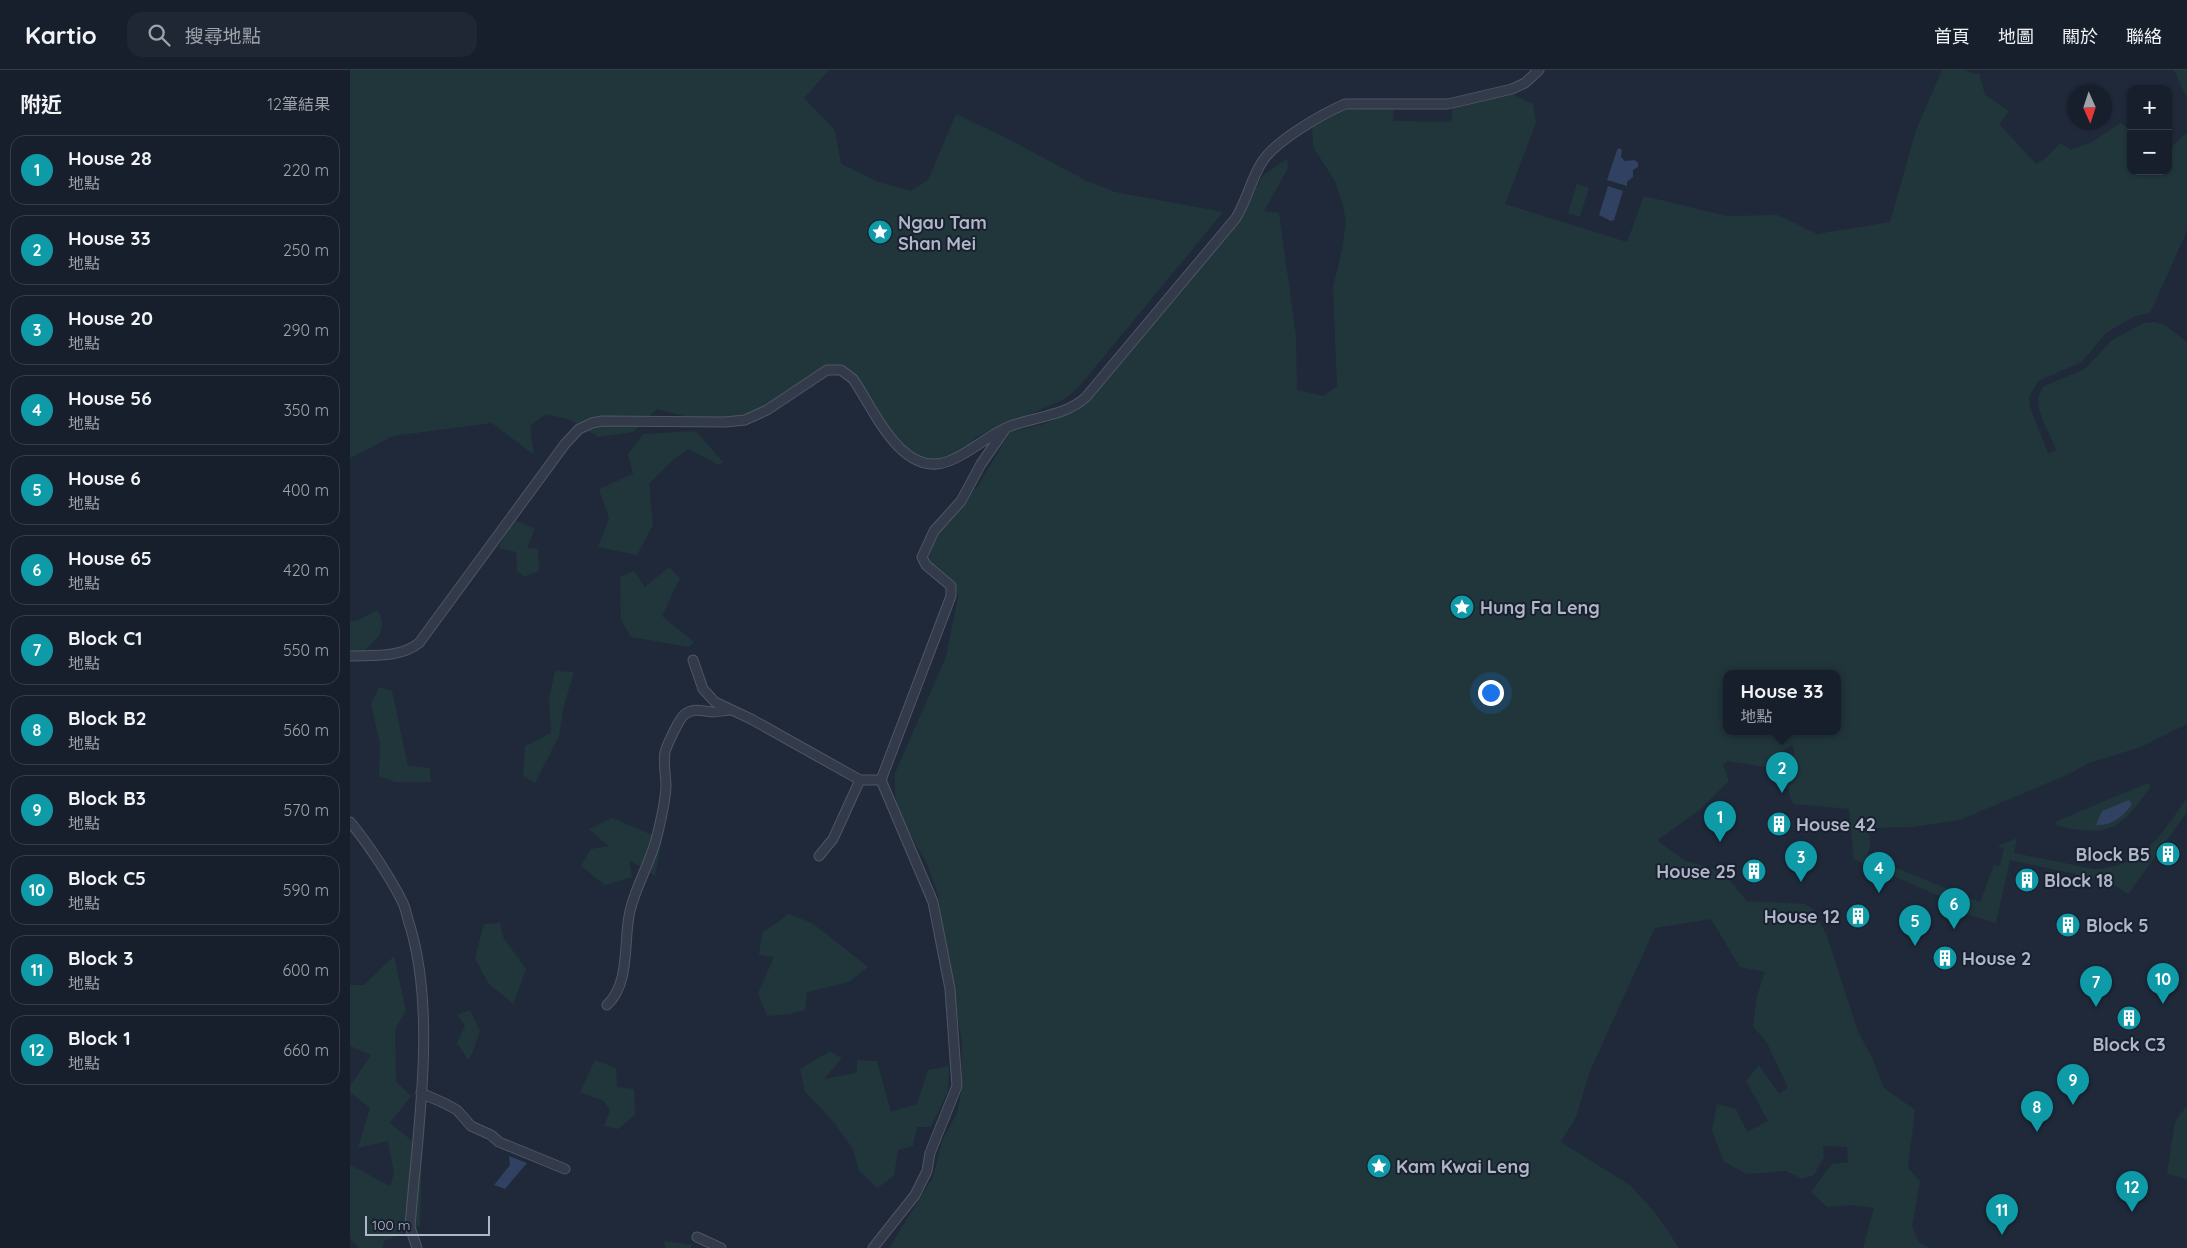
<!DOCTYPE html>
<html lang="zh-TW">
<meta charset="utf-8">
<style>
:root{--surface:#171f2c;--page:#202734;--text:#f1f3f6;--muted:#9ea2a9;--line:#363d48;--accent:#2563eb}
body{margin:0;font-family:Quicksand,"Noto Sans TC",sans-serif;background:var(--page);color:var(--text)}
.controls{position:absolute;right:15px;top:15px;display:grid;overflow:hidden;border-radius:10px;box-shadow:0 1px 4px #0004}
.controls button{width:45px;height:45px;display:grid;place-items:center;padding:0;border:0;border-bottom:1px solid var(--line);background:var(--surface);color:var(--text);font:25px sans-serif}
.compass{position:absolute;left:1717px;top:15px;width:45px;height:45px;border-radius:50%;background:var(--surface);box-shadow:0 1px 4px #0004;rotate:177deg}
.scale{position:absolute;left:15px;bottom:12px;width:125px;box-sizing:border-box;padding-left:5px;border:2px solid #aeb6c7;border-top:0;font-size:14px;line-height:18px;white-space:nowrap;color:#aeb6c7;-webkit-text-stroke:4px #19202f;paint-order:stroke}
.you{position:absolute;left:1140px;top:622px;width:18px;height:18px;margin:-12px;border:4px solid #fff;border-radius:50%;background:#1a73e8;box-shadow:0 0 0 8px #1a73e833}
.badge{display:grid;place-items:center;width:32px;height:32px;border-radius:50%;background:var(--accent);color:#fff;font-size:16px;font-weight:700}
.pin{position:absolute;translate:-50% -41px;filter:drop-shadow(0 1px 2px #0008)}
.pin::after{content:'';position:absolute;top:26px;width:18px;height:15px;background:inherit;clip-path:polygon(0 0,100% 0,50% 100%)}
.popup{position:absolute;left:1373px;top:600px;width:118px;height:65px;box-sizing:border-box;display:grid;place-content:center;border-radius:10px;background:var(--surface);filter:drop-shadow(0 1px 4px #0005);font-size:16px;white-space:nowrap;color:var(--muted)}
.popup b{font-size:19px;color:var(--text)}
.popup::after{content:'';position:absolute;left:50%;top:100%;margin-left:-10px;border:10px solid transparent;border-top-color:var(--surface)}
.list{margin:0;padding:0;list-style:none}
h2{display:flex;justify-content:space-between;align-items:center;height:65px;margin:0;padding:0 20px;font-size:21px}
h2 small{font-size:16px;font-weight:400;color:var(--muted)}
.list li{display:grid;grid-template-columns:32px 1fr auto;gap:15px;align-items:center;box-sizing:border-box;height:70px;margin:0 10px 10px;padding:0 10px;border:1px solid var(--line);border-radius:15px}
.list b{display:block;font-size:19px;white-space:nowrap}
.list p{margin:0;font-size:16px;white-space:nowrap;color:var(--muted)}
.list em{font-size:16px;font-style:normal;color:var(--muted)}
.icon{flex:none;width:28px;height:28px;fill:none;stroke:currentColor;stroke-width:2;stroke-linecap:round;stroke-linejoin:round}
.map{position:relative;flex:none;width:1837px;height:1178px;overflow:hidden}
header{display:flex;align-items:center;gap:30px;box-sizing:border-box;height:70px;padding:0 25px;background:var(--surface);border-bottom:1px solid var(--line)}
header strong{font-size:24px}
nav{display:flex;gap:28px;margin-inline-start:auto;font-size:18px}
.search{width:350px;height:45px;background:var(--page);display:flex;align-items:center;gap:12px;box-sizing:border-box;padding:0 18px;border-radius:15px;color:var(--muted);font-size:19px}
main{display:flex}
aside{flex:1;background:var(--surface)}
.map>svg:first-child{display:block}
</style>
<header>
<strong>Kartio</strong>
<div class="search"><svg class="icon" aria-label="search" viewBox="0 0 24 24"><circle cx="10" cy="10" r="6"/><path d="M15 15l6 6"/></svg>搜尋地點</div>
<nav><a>首頁</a><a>地圖</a><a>關於</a><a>聯絡</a></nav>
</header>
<main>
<aside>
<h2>附近<small>12筆結果</small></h2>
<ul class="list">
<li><span class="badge" style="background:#0f9aa8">1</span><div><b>House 28</b><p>地點</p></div><em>220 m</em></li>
<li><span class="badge" style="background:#0f9aa8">2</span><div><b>House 33</b><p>地點</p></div><em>250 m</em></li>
<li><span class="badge" style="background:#0f9aa8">3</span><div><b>House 20</b><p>地點</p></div><em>290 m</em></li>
<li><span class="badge" style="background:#0f9aa8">4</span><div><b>House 56</b><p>地點</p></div><em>350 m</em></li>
<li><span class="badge" style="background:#0f9aa8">5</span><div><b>House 6</b><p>地點</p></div><em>400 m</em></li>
<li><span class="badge" style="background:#0f9aa8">6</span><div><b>House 65</b><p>地點</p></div><em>420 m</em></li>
<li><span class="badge" style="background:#0f9aa8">7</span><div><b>Block C1</b><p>地點</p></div><em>550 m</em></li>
<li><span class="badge" style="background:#0f9aa8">8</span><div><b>Block B2</b><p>地點</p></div><em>560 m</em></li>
<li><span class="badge" style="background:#0f9aa8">9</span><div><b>Block B3</b><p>地點</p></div><em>570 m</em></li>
<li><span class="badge" style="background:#0f9aa8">10</span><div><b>Block C5</b><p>地點</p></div><em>590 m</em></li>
<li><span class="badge" style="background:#0f9aa8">11</span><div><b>Block 3</b><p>地點</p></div><em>600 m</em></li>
<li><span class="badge" style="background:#0f9aa8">12</span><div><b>Block 1</b><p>地點</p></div><em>660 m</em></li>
</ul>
</aside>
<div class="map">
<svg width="1837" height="1178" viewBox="0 0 1837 1178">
<rect width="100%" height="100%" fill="#1f293a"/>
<path fill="#21363b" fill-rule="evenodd" d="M0,0h479l-25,28 31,32 6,34 38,18 31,9 18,-11 28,-66 52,25 79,42 28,11 108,20 -145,176 -15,12 -87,37 -15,21 -22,11 -6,-10 -21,-4 -20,-23 -37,-58 -30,-5 -59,37 -31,13 -35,1 -43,-11 -24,23 -35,5 -27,-17 -25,-6 -16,12 4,29 -42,-32 -99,13 -43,22z
M1592,0h23l9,4 5,-1 6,22 24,16 -10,13 37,40 10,-6 14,-15 11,7 19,-7 31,-20 10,8v40h37v-21l19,-18v99l-37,82 -15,3 -29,17 -24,29 -44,19 -9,16 1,10 18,46 8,-3c-5,-18 -28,-46 -12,-64l41,-17 27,-29 32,-17 10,-1 11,3 22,17v382l-46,23 -52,16 -20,11 -109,46 -47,7 -44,1 1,19 -3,9 113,46 14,-37 6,1 4,-18 -7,-2 20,-8 -3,15 80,16c50,-2 67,-35 93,-71v14l-59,82 -20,-13 -98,-21 -14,63 -40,-12 -5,-10 -97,-42 -5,-50 -55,-5c-14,-17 4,-38 -1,-57l-2,-2 -27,22 -36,-6 -5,4 6,16 -27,27 -43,31v3l25,18 32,10 10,6 21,25 58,3 8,5 14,27 30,93 16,31 11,28 31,22 -7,58 12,13 -8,46 7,16 12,5h-68l11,-40 -22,-3 -25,2 -16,-15 21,-28 16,-2 -1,-15 -24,-1 1,11 -10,18 -12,4 -16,-8 -39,3 -23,-12 -12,-31 5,-27 19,5 11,23 21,-11 -22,-40 13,-16 20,29 9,-6 -21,-45 -14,-17 4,-30 8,-24 -25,-5 -29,-48 -56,9 -65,143 -14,46 -15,25 70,44 26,29 22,33h-790l44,-71 9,-36 15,-28 5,-25v-44l-24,-149 -11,-31 -30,-54 -2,-18v-19l51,-116 12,-60 -3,-15 -25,-18 -1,-15 36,-64 11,4 34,-57 34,-8 30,-13 23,-22 142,-167 23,-46 25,-17 1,9 -24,43 15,2 17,123 1,54 27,6 13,-10 -4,-99 9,-37 4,-28 -3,-17 -8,-24 -22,-34 -1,-22 30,-15 52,-1 -1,12 58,1 2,-17 59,-11 21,10 3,19 -31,81 122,38 17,-46 83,20 51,-1 39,19 73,-12 26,-92zM1377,604h110v58h-110z
M1824,0h13v29z
M1227,114l12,4 -9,29 -12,-4z
M346,361l27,31 -4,3 -31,-16 -14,10 -25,25 4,41 -16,30 -39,-8 11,-29 -10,-29 34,-15 -5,-20 15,-20z
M164,450l21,9 -8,19 11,1 1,22 -15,6 -7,-6 -1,-19 -18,-4z
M319,497l11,11 -18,38 32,26 -5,5 -58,-10 -10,-17 -1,-43 14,-6 11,16z
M27,540c16,24 -10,38 -27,51v-40h6z
M205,601l19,1 -11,37 -4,27 -24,47 -12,-7 2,-30 26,-13 -2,-34z
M29,617l13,4 16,75 22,2 1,14h-36l-16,-6 1,-32 -9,-40z
M1798,713l2,2v3c-31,42 -39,49 -92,38l-3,-3 2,-2z
M262,748l50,21 -7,37 -26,-16 3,17 -27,8 -24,-19 10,-17 18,-3 -20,-17z
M439,844l23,9 56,44 -19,15 -42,10 -2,18 -15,4 -23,2 -9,-23 16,-36 -15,-2 3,-22z
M150,853l3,14 23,32 -13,35 -25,-21 -13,-25 9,-34z
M44,886l12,55 -11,18 1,53 15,14 -21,27 32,26 -2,77 -36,15 -1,7h-24l-9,-10v-73l40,21 4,-13 -6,-32 -30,7 12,-40 -20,-16v-6l21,-31 -21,-9v-61h14z
M120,940l10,21 -8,23 -4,6 -11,-17 8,-17 -8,-11z
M480,981l12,7 -18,21 33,-6v-13l20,1 14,51 26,-8 11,-34 21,-4 -1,25 -17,36h-14l-4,19 -15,4 -4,26 -17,12 -18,-17 -6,-22 -20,-28 -28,-29 -5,-23z
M245,990l21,8 1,19 17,2 1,26 -17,14 -14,-3 6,-15 -6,-10 -24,-9z
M1837,1035v75l-20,-7 8,-51z
M314,1171l28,4 -1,3h-26z"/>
<path fill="#304161" d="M1269,78l3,2 -1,7 4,4 10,-1 3,3v4l-5,3v7l-6,5v4l-20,-6 10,-30z
M1258,116l15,5 -9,29 -3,1 -12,-6z
M1434,686l4,3 -1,13 -19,4 -1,-4 5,-4 3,-6z
M1779,730l3,4c-8,12 -20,22 -36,21l6,-14z
M159,1086l18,7 -22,26 -11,-4 16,-20z"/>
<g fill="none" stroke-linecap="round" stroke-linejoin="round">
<defs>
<path id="street" d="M0,586c23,-1 50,2 69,-13l146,-199 14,-15 13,-6 10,-2 123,1 20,-2 22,-10 60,-40h14l12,9c21,30 49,101 96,82 21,-8 38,-25 59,-34 27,-11 56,-10 78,-30l150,-179c11,-18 15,-39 26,-56 13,-21 60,-48 83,-58h103l64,-15 13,-6 14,-13
M343,590l10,29 12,13 36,17 109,61h21
M0,752c17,20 40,55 52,79 4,7 5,17 8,25 27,90 7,208 0,301l7,21
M469,786l14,-17 27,-59
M257,935c24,-22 16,-65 23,-94 6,-26 21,-49 27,-75 4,-16 8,-33 9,-49 0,-11 -3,-24 -1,-35 2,-7 14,-33 19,-37 9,-8 18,-4 28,-3 7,0 13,-2 19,-2
M71,1023l23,10 13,7 14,16 20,9 8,7 66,27
M347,1167l24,11
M523,1178l42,-53 12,-24 3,-18 27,-67 -7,-97 -17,-87 -52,-122 70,-184v-10l-25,-21 -4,-8 12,-26 27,-30 20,-37 25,-36"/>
</defs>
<use href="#street" stroke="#4e5665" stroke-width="11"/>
<use href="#street" stroke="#333b4a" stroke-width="9"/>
</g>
<defs>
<symbol id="sight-disc" viewBox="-11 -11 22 22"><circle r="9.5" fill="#0f9aa8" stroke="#19202f"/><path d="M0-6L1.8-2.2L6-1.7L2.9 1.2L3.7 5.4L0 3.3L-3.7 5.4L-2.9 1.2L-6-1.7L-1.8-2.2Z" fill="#fff"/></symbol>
<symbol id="building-disc" viewBox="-11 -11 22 22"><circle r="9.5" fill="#0f9aa8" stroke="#19202f"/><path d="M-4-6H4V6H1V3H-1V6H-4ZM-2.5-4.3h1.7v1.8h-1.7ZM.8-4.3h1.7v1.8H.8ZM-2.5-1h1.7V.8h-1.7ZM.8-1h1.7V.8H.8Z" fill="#fff"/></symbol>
</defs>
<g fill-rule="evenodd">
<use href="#sight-disc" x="516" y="148" width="28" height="28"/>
<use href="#sight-disc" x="1098" y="523" width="28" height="28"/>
<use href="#building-disc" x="1415" y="740" width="28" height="28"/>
<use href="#building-disc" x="1804" y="770" width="28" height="28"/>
<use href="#building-disc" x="1390" y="787" width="28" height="28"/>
<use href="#building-disc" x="1663" y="796" width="28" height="28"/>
<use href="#building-disc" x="1494" y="832" width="28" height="28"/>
<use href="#building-disc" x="1704" y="841" width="28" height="28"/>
<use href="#building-disc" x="1581" y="874" width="28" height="28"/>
<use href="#building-disc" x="1765" y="934" width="28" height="28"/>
<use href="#sight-disc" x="1015" y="1082" width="28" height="28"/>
</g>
<g text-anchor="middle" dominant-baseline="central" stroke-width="4" stroke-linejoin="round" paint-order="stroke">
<g font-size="18" font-weight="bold" fill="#aeb6c7" stroke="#19202f" text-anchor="start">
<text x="548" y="152">Ngau Tam<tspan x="548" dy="21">Shan Mei</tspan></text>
<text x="1130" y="537">Hung Fa Leng</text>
<text x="1446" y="754">House 42</text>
<text x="1800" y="784" text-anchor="end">Block B5</text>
<text x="1386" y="801" text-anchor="end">House 25</text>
<text x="1694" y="810">Block 18</text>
<text x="1490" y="846" text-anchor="end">House 12</text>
<text x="1736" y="855">Block 5</text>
<text x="1612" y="888">House 2</text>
<text x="1779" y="974" text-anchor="middle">Block C3</text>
<text x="1046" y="1096">Kam Kwai Leng</text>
</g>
</g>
</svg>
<div class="controls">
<button>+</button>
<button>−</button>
</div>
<svg class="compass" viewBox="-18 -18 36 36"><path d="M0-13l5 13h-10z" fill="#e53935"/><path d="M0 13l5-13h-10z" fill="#9ea2a9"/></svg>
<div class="scale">100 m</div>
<div class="you"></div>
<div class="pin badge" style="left:1370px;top:772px;background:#0f9aa8">1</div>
<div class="pin badge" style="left:1432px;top:723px;background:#0f9aa8">2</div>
<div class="popup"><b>House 33</b>地點</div>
<div class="pin badge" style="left:1451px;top:812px;background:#0f9aa8">3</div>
<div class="pin badge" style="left:1529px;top:823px;background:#0f9aa8">4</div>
<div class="pin badge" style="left:1565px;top:876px;background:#0f9aa8">5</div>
<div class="pin badge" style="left:1604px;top:859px;background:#0f9aa8">6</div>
<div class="pin badge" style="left:1746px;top:937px;background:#0f9aa8">7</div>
<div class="pin badge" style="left:1687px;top:1062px;background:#0f9aa8">8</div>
<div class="pin badge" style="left:1723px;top:1035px;background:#0f9aa8">9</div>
<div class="pin badge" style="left:1813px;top:934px;background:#0f9aa8">10</div>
<div class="pin badge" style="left:1652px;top:1165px;background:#0f9aa8">11</div>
<div class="pin badge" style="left:1782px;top:1142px;background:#0f9aa8">12</div>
</div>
</main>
